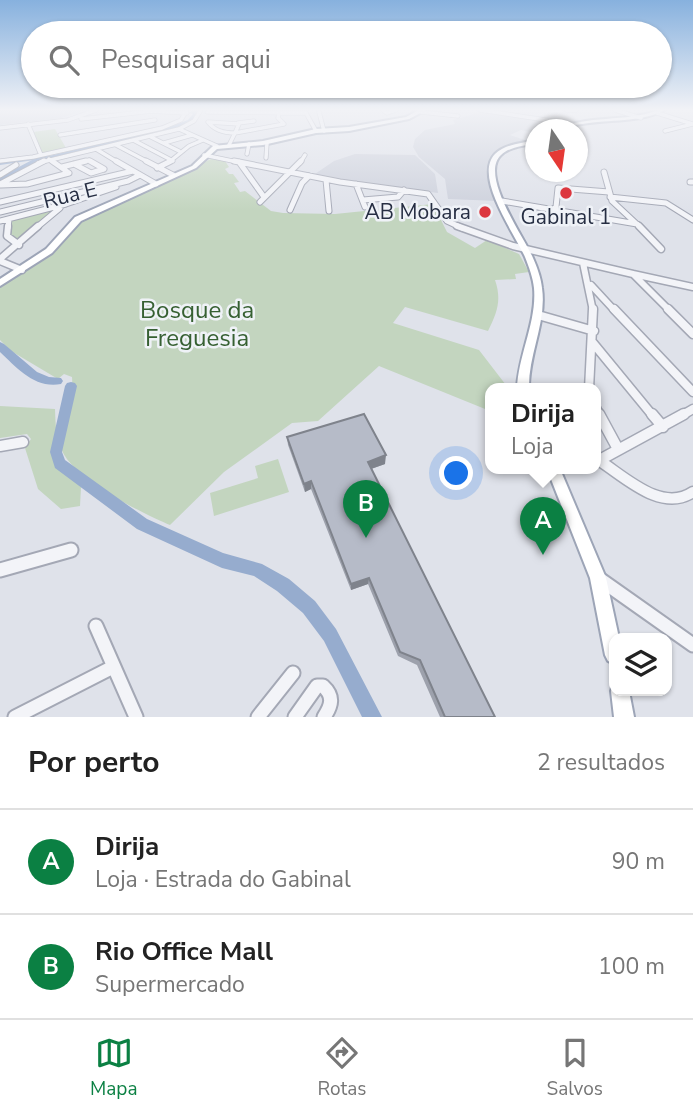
<!DOCTYPE html>
<html lang="pt">
<meta charset="utf-8">
<style>
:root{--surface:#fff;--page:#f6f6f6;--text:#222;--muted:#767676;--line:#e0e0e0;--accent:#0b8043}
body{margin:0;font-family:"Nunito Sans",sans-serif;background:var(--page);color:var(--text)}
.controls{position:absolute;right:21px;bottom:21px;display:grid;overflow:hidden;border-radius:14px;box-shadow:0 2px 5px #0004}
.controls button{width:63px;height:63px;display:grid;place-items:center;padding:0;border:0;border-bottom:2px solid var(--line);background:var(--surface);color:var(--text);font:35px sans-serif}
.compass{position:absolute;left:525px;top:119px;width:63px;height:63px;border-radius:50%;background:var(--surface);box-shadow:0 2px 5px #0004;rotate:167deg}
.you{position:absolute;left:457px;top:474px;width:24px;height:24px;margin:-18px;border:5px solid #fff;border-radius:50%;background:#1a73e8;box-shadow:0 0 0 10px #1a73e833}
.badge{display:grid;place-items:center;width:46px;height:46px;border-radius:50%;background:var(--accent);color:#fff;font-size:23px;font-weight:700}
.pin{position:absolute;translate:-50% -58px;filter:drop-shadow(0 2px 4px #0008)}
.pin::after{content:'';position:absolute;top:37px;width:24px;height:21px;background:inherit;clip-path:polygon(0 0,100% 0,50% 100%)}
.popup{position:absolute;left:485px;top:383px;width:116px;height:91px;box-sizing:border-box;display:grid;place-content:center;border-radius:14px;background:var(--surface);filter:drop-shadow(0 2px 5px #0005);font-size:23px;white-space:nowrap;color:var(--muted)}
.popup b{font-size:26px;color:var(--text)}
.popup::after{content:'';position:absolute;left:50%;top:100%;margin-left:-14px;border:14px solid transparent;border-top-color:var(--surface)}
.list{margin:0;padding:0;list-style:none}
h2{display:flex;justify-content:space-between;align-items:center;height:91px;margin:0;padding:0 28px;font-size:30px}
h2 small{font-size:23px;font-weight:400;color:var(--muted)}
.list li{display:grid;grid-template-columns:46px 1fr auto;gap:21px;align-items:center;box-sizing:border-box;height:105px;padding:0 28px;border-top:2px solid var(--line)}
.list b{display:block;font-size:26px;white-space:nowrap}
.list p{margin:0;font-size:23px;white-space:nowrap;color:var(--muted)}
.list em{font-size:23px;font-style:normal;color:var(--muted)}
.icon{flex:none;width:38px;height:38px;fill:none;stroke:currentColor;stroke-width:2;stroke-linecap:round;stroke-linejoin:round}
.map{position:relative;flex:none;width:693px;height:717px;overflow:hidden}
.search{position:absolute;background:var(--surface);box-shadow:0 2px 5px #0004;left:21px;right:21px;top:21px;height:77px;display:flex;align-items:center;gap:18px;box-sizing:border-box;padding:0 24px;border-radius:38px;color:var(--muted);font-size:26px}
.sheet{height:301px;background:var(--surface)}
nav{display:flex;justify-content:space-around;align-items:center;box-sizing:border-box;height:98px;border-top:2px solid var(--line);background:var(--surface);font-size:19px;color:var(--muted)}
nav a{display:grid;justify-items:center;gap:4px}
nav .on{color:var(--accent)}
.map>svg:first-child{display:block}
</style>
<div class="map">
<svg width="693" height="717" viewBox="0 0 693 717">
<rect width="100%" height="100%" fill="#dfe2ea"/>
<path fill="#cdd1dc" d="M0,110h85l-23,8 -62,7z
M484,111l78,13 -10,5 -16,1 -1,3 -14,-3 -11,5 18,6 -29,9 -5,5 -5,10v13l9,23 -50,-2 -3,-20 -26,-22 -6,-10 2,-8 10,-9 30,-6 -2,-4z
M355,154l60,1 20,19 3,19 -126,-17 22,-15z"/>
<path fill="#c3d5bf" d="M55,129l11,19 -24,5 -9,-21z
M211,159l14,2 4,6 -4,2 4,5h4l6,8 -5,1 6,9 5,-1 26,20 12,2 52,1 98,-10 14,28 28,16 12,-8 32,14 10,18 -14,2 1,5 -21,1c7,20 2,33 -7,51l-83,-24 -12,16 86,27 30,39h-19v22l-111,-45 -61,55 -26,2 -68,49 -54,53c-26,-11 -114,-53 -110,-86 2,-23 14,-37 12,-62l-8,-3 -6,5 -47,-28 -11,-11v-52l53,-36 20,-26 15,-11 43,-17z
M52,211l-31,29 -11,-3 1,-17z
M0,406l55,3c1,33 4,52 26,78l-1,19 -19,3 -23,-20 -13,-41 6,-9 -4,-5 -27,4z
M278,459l11,33 -75,24 -4,-23 48,-15 -3,-12z"/>
<path fill="#96acce" d="M193,110h5l-6,11 -15,7 -136,32 -41,23v-6l32,-17 135,-32 21,-8 5,-6 -4,-1z"/>
<g fill="none" stroke-linecap="round" stroke-linejoin="round">
<path fill="#96acce" fill-rule="evenodd" d="M46,155l2,1v2l-48,7v-4z
M0,342l4,2 33,28 12,5 12,1 2,3 -2,3c-26,5 -44,-16 -61,-32z
M71,382l4,1 2,3 -15,66 3,8 82,59 76,34 39,11 27,15 26,22 21,28 46,88h-20l-38,-76 -21,-28 -26,-22 -23,-15 -32,-8 -85,-39 -82,-61 -5,-16 15,-66 2,-3z"/>
<defs>
<path id="minor-far5" d="M383,110l4,3 9,-3
M480,110l92,14
M566,110h10
M615,110l26,8
M147,111l40,2
M207,112l99,1 10,18
M319,112l5,19
M421,112l37,4
M657,113l36,11
M81,119l71,-8
M208,122l31,2 -4,9c-11,0 -20,-2 -27,-11z
M238,123l16,-2
M28,124l13,31
M0,128l68,-8 28,-10
M179,129l38,17
M665,131l28,-7
M235,133l49,-9 -6,-6 1,-6
M60,135l95,-15
M151,137l28,14
M135,141l38,20
M164,143l28,-8
M116,145l34,18
M229,145l6,-12
M96,149l23,14
M247,154l2,-10
M204,155l38,8
M266,158l1,-15
M49,159l5,4
M0,161l33,-4 129,-29 19,-8 6,-10
M38,163l141,-34 15,-8 7,-11
M79,163l10,-3 4,3
M168,163l21,-17 14,-6
M300,163l5,-8"/>
<path id="minor-far4" d="M90,161l14,8
M116,161l40,23
M146,161l27,14
M234,161l106,21 88,12 19,27 15,7
M239,162l25,35
M74,164l17,9 13,-4
M62,167l24,-6
M157,168l14,-7
M604,172l8,29 29,27
M0,175l16,-10
M326,180l3,31
M690,182h3
M0,184l44,-23
M356,184l9,23
M1,185l26,-1 42,-11 -17,-12
M610,197l56,6 27,17
M363,200l35,-3 6,-7
M502,201l135,23
M0,202l133,-31
M260,202l41,-41
M553,209l3,-2 2,-19 51,4
M290,210l12,-27 7,-7
M0,212l128,-31 12,-6
M0,221l66,-17 50,-17
M8,228l1,-9
M36,228l24,-20"/>
<path id="minor-far3" d="M8,226l-1,10 12,9
M457,226l56,20 120,28 37,37
M639,226l22,23
M0,259l38,-33
M0,261l22,9
M583,263l10,48
M633,274l60,13
M591,285l24,26"/>
<path id="minor-far2" d="M614,309l79,83
M668,309l25,25
M538,315l56,16
M593,343l60,73
M589,389l4,-80
M596,408l4,8
M681,416l12,-7"/>
<path id="minor-far1" d="M599,414l19,35
M652,414l11,13
M0,446l23,-4
M600,461c26,17 62,52 93,31
M596,462l88,-48"/>
<path id="minor" d="M0,570l71,-20
M601,580l92,65
M96,626l40,91
M15,717l98,-50
M258,717l35,-44
M295,717l22,-31h6c11,10 9,19 1,31"/>
<path id="major" d="M419,110h7l-17,9 -60,12 -33,2 -53,12 -46,4 -21,19 -115,53 -29,32 -52,33v-7l46,-30 29,-32 117,-51 21,-20 50,-5 53,-12 33,-2 57,-10z
M658,110h7c-26,13 -55,9 -83,14 -9,1 -18,6 -27,6 32,-16 70,-7 103,-20z
M536,140v3c-12,3 -27,4 -35,12 -22,20 23,82 32,103 4,9 8,20 9,30 5,34 -14,67 -13,101h-12c1,-34 20,-67 17,-101 -1,-10 -5,-21 -9,-31 -10,-23 -52,-80 -30,-103 10,-10 28,-11 41,-14z
M547,469h13l46,109 13,60h-5v26l-6,-3 -3,-6 -15,-77z
M613,684l1,7h15l5,26h-20l-3,-26z"/>
</defs>
<use href="#minor-far5" stroke="#a4a8b5" stroke-width="5"/>
<use href="#minor-far4" stroke="#a4a8b5" stroke-width="7"/>
<use href="#minor-far3" stroke="#a4a8b5" stroke-width="9"/>
<use href="#minor-far2" stroke="#a4a8b5" stroke-width="11"/>
<use href="#minor-far1" stroke="#a4a8b5" stroke-width="13"/>
<use href="#minor" stroke="#a4a8b5" stroke-width="17"/>
<use href="#major" stroke="#9da5b7" stroke-width="4"/>
<use href="#minor-far5" stroke="#f3f4f8" stroke-width="3.5"/>
<use href="#minor-far4" stroke="#f3f4f8" stroke-width="5"/>
<use href="#minor-far3" stroke="#f3f4f8" stroke-width="6"/>
<use href="#minor-far2" stroke="#f3f4f8" stroke-width="8"/>
<use href="#minor-far1" stroke="#f3f4f8" stroke-width="10"/>
<use href="#minor" stroke="#f3f4f8" stroke-width="13"/>
<use href="#major" fill="#fff" fill-rule="evenodd"/>
</g>
<path fill="#9da1ac" d="M287,437l98,27 -14,5 124,248h-55l-23,-52 -19,-9 -30,-72 -17,6 -40,-101 -6,3 -17,-47z"/>
<path fill="#7f838c" d="M386,455l-1,9 -17,6v-8z
M311,481v8l-6,3 -1,-8z
M369,578l-1,6 -17,6v-6z"/>
<path fill="#b6bbc8" stroke="#7f838c" stroke-width="2" d="M364,414l22,41 -18,7 127,255h-50l-25,-57 -20,-8 -31,-74 -18,6 -40,-103 -7,3 -17,-47z"/>
<linearGradient id="sky" x2="0" y2="1"><stop stop-color="#87b1de"/><stop offset="0.52" stop-color="#f1f2f6"/><stop offset="1" stop-color="#f1f2f6" stop-opacity="0"/></linearGradient>
<rect width="693" height="211" fill="url(#sky)"/>
<g fill="#dc373f" stroke="#eff2f7" stroke-width="2.5">
<circle cx="566" cy="193" r="7"/>
<circle cx="485" cy="212" r="7"/>
</g>
<g text-anchor="middle" dominant-baseline="central" stroke-width="5" stroke-linejoin="round" paint-order="stroke">
<g font-size="21" fill="#262e43" stroke="#eff2f7">
<text transform="translate(70 195) rotate(-14)">Rua E</text>
</g>
<g font-size="21" fill="#262e43" stroke="#eff2f7" text-anchor="end">
<text x="471" y="212">AB Mobara</text>
<text x="566" y="217" text-anchor="middle">Gabinal 1</text>
</g>
<g font-size="24" fill="#366032" stroke="#eff2f7">
<text x="197" y="310">Bosque da<tspan x="197" dy="28">Freguesia</tspan></text>
</g>
</g>
</svg>
<div class="controls">
<button><svg class="icon" aria-label="layers" viewBox="0 0 24 24"><path d="M12 4l9 5-9 5-9-5zM3 14l9 5 9-5"/></svg></button>
</div>
<svg class="compass" viewBox="-18 -18 36 36"><path d="M0-13l5 13h-10z" fill="#e53935"/><path d="M0 13l5-13h-10z" fill="#767676"/></svg>
<div class="you"></div>
<div class="pin badge" style="left:543px;top:555px">A</div>
<div class="popup"><b>Dirija</b>Loja</div>
<div class="pin badge" style="left:366px;top:538px">B</div>
<div class="search"><svg class="icon" aria-label="search" viewBox="0 0 24 24"><circle cx="10" cy="10" r="6"/><path d="M15 15l6 6"/></svg>Pesquisar aqui</div>
</div>
<section class="sheet">
<h2>Por perto<small>2 resultados</small></h2>
<ul class="list">
<li><span class="badge">A</span><div><b>Dirija</b><p>Loja · Estrada do Gabinal</p></div><em>90 m</em></li>
<li><span class="badge">B</span><div><b>Rio Office Mall</b><p>Supermercado</p></div><em>100 m</em></li>
</ul>
</section>
<nav>
<a class="on"><svg class="icon" aria-label="map" viewBox="0 0 24 24"><path d="M3 6l6-2 6 2 6-2v14l-6 2-6-2-6 2zM9 4v14M15 6v14"/></svg>Mapa</a>
<a><svg class="icon" aria-label="directions" viewBox="0 0 24 24"><path d="M12 3l9 9-9 9-9-9zM9 14v-3h6M13 9l2 2-2 2"/></svg>Rotas</a>
<a><svg class="icon" aria-label="saved" viewBox="0 0 24 24"><path d="M7 4h10v16l-5-4-5 4z"/></svg>Salvos</a>
</nav>
